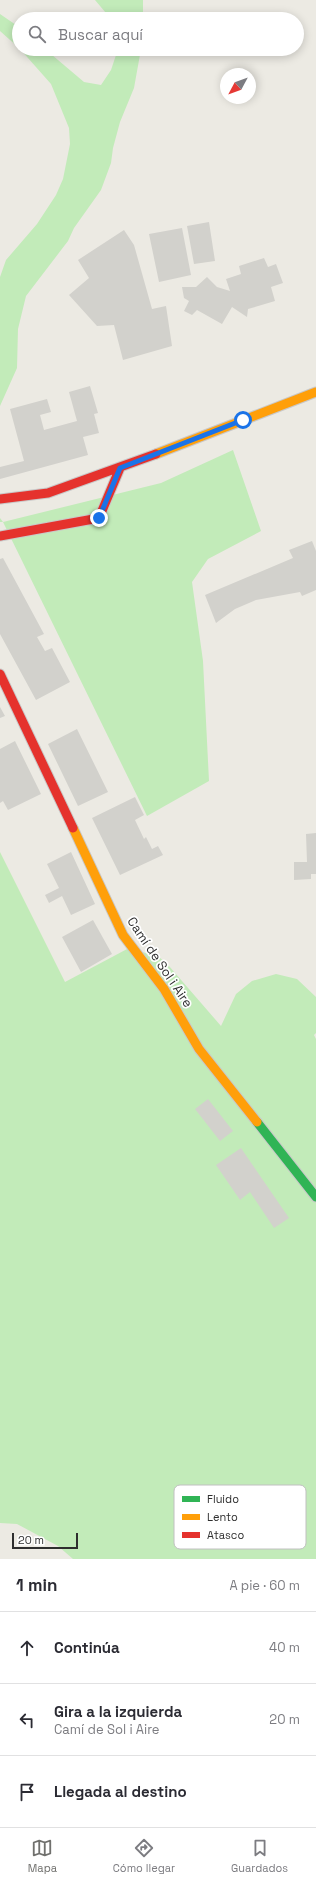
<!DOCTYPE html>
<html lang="es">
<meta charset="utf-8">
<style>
:root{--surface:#fff;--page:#f7f7f7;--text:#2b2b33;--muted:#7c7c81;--line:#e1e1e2;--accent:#70706d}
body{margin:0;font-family:"Space Grotesk",sans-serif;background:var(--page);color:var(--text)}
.compass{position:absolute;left:220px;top:68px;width:36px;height:36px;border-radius:50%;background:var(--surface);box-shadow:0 2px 10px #0003;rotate:229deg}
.scale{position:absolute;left:12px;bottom:10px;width:66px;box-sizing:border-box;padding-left:4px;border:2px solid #2e2e2e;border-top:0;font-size:11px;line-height:14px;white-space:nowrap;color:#2e2e2e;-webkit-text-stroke:3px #fff;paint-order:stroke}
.stop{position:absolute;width:12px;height:12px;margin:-9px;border:3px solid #1a73e8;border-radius:50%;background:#fff}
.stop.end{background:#1a73e8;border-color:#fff;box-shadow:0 1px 4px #0008}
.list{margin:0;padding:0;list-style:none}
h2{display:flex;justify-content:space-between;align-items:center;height:52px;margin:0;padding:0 16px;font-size:17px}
h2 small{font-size:13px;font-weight:400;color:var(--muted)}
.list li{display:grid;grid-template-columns:26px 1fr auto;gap:12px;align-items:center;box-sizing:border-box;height:72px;padding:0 16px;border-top:1px solid var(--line)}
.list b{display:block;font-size:15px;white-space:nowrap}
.list p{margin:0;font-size:13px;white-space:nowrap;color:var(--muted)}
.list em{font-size:13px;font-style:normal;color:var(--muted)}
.icon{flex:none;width:22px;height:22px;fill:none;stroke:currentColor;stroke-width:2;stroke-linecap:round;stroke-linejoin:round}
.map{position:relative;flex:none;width:316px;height:1559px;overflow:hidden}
.search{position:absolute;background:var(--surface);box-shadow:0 2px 10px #0003;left:12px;right:12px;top:12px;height:44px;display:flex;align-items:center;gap:10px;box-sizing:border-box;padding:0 14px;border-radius:22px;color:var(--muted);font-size:15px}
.sheet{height:268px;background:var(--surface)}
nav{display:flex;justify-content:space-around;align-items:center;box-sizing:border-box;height:56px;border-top:1px solid var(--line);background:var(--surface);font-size:11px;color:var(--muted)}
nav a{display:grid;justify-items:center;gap:2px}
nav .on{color:var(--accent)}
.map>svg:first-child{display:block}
</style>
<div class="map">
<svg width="316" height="1559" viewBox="0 0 316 1559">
<rect width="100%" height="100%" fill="#eceae3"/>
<path fill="#c2ebb9" d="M95,0h48v19h-32z
M0,14l19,13v21l-19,-17z
M20,49h25l39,33 17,3 10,-15 7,-21h23l-7,39 -14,34 -7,26 -2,15 -10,27 -27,38 -6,13 -42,55 -8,33 -1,39 -17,38v-129l6,-17 31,-36 19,-29 7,-16 7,-35 -1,-16 -18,-44z
M233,450l28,81 -53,28 -16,23 11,79 6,120 -62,35 -144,-294h-3v-4l3,4 158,-39z
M0,852l65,130 64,-34 30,9 10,9 52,60 15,-32 16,-13 24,-7 21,5 19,18v36l-2,2 2,4v520h-243l-15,-13 -41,-22 -17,-1z"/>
<path fill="#d2d1cc" d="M209,222l6,39 -21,3 -7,-38z
M182,228l9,47 -32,7 -10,-48z
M124,230l10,15 18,64 14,-3 6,40 -49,14 -9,-35 -17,1 -28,-31 20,-17 -11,-18z
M264,258l4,9 8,-3 7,19 -12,4 4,14 -27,8 -1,8 -15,-10 -10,17 -25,-14 -5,5 -8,-4 5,-10 -5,-3 -2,-11h14l11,-10 10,10 13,4 -4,-12 15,-5 -2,-8z
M90,386l8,27 -4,1 5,19 -16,4 5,18 -88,24v-12l24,-6 -14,-52 37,-10 4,13 -11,3 4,15 33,-9 -8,-29z
M312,541l4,10v39l-14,6 -2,-4 -44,8 -21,9 -19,14 -11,-28 88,-37 -4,-8z
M3,558l41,76 -7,3 8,14 7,-3 18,34 -34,18 -36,-66v-75z
M0,707l5,9 -5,2z
M77,729l31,63 -30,14 -30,-62z
M15,741l26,53 -33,16 -5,-9 -3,2v-54z
M135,797l9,18 -9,5 9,19 2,-2 6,12 6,-3 5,9 -43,20 -28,-57z
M316,833v41h-5v5l-17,1v-18h13l-1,-28z
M71,852l24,52 -24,11 -9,-19 -13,7 -4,-8 14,-7 -12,-24z
M93,920l19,34 -31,18 -19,-35z
M208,1099l25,32 -13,10 -25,-32z
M241,1148l48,70 -15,10 -24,-36 -10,8 -24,-35z"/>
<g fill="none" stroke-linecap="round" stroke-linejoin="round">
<defs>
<path id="fast" d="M257,1122l59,75"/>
<path id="slow" d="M156,454l160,-62
M73,828l50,107 41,54 35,60 58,73"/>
<path id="jam" d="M0,499l48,-6 108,-39
M0,536l99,-18 21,-50
M0,674l73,154"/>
</defs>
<use href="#fast" stroke="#c9c8c8" stroke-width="11"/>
<use href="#slow" stroke="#c9c8c8" stroke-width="11"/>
<use href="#jam" stroke="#c9c8c8" stroke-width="11"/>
<use href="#fast" stroke="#30b455" stroke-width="9"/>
<use href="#slow" stroke="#ff9f0a" stroke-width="9"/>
<use href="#jam" stroke="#e5322d" stroke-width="9"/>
</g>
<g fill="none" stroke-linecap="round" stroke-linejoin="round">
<path stroke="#1a73e8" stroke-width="5" d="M99,518l21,-50 123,-48"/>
</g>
<g text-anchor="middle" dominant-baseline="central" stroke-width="3.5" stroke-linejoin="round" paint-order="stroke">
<g font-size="13" fill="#2e2e2e" stroke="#fff">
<text transform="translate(160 962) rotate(56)">Camí de Sol i Aire</text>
</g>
</g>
<rect x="174" y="1485" width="132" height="64" rx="6" fill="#fff" stroke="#c0c0c0" stroke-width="1"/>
<rect x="182" y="1496" width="18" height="6" fill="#30b455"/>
<rect x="182" y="1514" width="18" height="6" fill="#ff9f0a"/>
<rect x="182" y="1532" width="18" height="6" fill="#e5322d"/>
<g font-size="11" fill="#2e2e2e">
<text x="207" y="1503">Fluido</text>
<text x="207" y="1521">Lento</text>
<text x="207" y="1539">Atasco</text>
</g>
</svg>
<svg class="compass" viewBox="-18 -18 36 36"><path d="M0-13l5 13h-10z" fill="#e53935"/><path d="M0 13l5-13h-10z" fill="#7c7c81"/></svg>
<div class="scale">20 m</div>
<div class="stop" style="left:243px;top:420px"></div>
<div class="stop end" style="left:99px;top:518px"></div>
<div class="search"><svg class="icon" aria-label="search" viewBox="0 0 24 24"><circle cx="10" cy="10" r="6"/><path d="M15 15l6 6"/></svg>Buscar aquí</div>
</div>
<section class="sheet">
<h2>1 min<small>A pie · 60 m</small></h2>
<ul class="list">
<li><svg class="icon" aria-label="ahead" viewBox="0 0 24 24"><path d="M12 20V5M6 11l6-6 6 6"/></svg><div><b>Continúa</b></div><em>40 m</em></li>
<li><svg class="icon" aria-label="left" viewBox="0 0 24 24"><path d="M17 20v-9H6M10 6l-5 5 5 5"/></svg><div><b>Gira a la izquierda</b><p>Camí de Sol i Aire</p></div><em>20 m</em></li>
<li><svg class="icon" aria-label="arrive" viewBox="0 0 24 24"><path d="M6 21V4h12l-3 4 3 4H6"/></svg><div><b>Llegada al destino</b></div></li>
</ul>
</section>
<nav>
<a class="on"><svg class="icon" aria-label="map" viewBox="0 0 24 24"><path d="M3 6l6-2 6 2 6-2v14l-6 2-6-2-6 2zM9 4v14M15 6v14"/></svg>Mapa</a>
<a><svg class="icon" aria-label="directions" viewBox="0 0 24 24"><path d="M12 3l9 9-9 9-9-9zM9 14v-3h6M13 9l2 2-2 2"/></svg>Cómo llegar</a>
<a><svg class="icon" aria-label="saved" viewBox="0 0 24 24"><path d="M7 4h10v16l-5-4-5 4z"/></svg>Guardados</a>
</nav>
